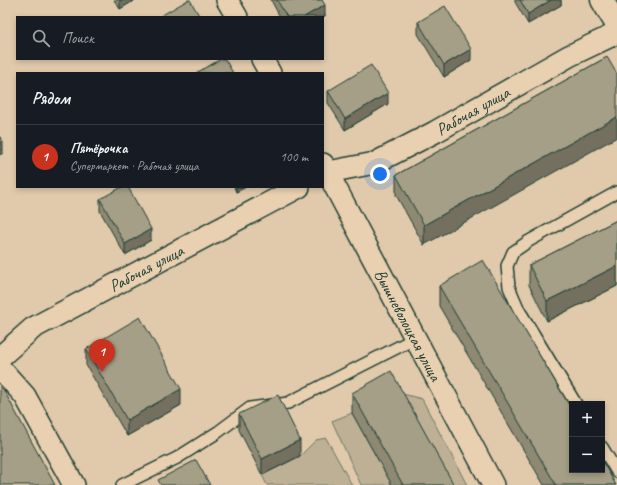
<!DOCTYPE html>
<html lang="ru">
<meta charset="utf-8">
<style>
:root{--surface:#171b24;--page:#242831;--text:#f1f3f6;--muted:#9ea1a6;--line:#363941;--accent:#c8321e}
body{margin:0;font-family:Caveat,sans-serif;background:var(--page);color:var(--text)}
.controls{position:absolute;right:12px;bottom:12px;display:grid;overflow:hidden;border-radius:0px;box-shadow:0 2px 6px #0003}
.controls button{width:36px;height:36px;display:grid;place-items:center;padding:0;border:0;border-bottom:1px solid var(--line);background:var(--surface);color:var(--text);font:20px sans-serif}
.you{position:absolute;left:380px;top:174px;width:14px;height:14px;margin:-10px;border:3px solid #fff;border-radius:50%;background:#1a73e8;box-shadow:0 0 0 6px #1a73e833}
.badge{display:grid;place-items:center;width:26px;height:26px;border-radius:50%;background:var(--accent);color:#fff;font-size:13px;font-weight:700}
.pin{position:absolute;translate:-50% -33px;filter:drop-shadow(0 1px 2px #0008)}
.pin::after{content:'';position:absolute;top:21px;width:14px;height:12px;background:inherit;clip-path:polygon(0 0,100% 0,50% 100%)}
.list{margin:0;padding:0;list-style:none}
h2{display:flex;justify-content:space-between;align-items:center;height:52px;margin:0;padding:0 16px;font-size:17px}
h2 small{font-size:13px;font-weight:400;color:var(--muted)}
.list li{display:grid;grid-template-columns:26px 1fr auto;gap:12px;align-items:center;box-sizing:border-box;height:64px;padding:0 16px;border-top:1px solid var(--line)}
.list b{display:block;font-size:15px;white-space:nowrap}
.list p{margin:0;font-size:13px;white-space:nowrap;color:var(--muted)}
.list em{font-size:13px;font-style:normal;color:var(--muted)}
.icon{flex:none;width:22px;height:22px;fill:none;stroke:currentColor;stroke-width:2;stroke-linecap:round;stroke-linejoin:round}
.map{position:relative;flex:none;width:617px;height:485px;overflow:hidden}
.search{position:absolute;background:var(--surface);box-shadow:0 2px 6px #0003;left:16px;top:16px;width:308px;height:44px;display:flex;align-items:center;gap:10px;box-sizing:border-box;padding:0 14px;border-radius:0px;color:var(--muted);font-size:15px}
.panel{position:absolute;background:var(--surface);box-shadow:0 2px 6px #0003;left:16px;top:72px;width:308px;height:116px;border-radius:0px}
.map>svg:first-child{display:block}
</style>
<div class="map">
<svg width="617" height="485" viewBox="0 0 617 485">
<rect width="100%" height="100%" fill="#e0caab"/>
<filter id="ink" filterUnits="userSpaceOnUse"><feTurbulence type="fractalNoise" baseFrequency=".025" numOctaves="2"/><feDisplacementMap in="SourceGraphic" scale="8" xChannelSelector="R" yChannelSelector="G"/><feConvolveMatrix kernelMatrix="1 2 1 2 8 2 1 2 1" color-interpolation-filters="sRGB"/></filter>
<g filter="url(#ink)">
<path fill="#bdb095" stroke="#6e7664" d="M391,391l31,8 45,86h-24z
M352,413l40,72h-31l-29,-64z
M326,438l26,47h-85l-5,-10 38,-19 16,-16z"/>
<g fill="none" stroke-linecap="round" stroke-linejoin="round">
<defs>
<path id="lane" d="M576,404l-57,-94 -10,-23 -2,-21 6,-14 16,-11 88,-49
M602,447l15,25
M122,485l55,-27 41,-26 32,-24 38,-5 128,-65"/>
<g id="street">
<path d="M227,0l10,17"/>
<path d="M262,59l8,14"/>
<path id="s1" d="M323,164l170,321"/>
<path id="s2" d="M323,174l5,-2 47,-9 60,-31 134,-76 48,-23"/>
<path id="s3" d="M0,357l33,-29 266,-141"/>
<path d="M0,368l25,28 49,89"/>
</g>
<path id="secondary" d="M602,0l15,25"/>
</defs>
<use href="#lane" stroke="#1f3d34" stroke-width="14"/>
<use href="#street" stroke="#1f3d34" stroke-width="24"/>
<use href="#secondary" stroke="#1f3d34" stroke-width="25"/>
<use href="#lane" stroke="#e8d0b0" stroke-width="11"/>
<use href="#street" stroke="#e8d0b0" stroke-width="21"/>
<use href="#secondary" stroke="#e8d0b0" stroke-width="22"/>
</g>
<path fill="#8d8973" stroke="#1f3d34" d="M114,0h21l-15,9z
M271,0h51l3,16 -2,1h-43z
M515,0h46v5l-33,19 -13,-22z
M418,22l53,38 -27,17 -26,-43z
M607,57l-183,188 -28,-50v-20z
M328,91l60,13 -43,26 -17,-27z
M234,187h12l-10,5z
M100,199l51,41 -26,15 -25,-44z
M617,220v66l-70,35 -18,-36v-20z
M439,286l177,199h-72l-105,-179z
M86,349l95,56 -54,31 -41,-71z
M352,393l102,92h-62l-40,-72z
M239,414l61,42 -38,19 -23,-45z"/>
<path fill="#736f5e" stroke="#1f3d34" d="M120,0h15l-15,9z
M551,0h10v5l-33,19v-10z
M325,5v11l-2,1h-19z
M471,49v11l-27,17v-12z
M388,93v11l-43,26v-11z
M617,117v20l-193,108v-20z
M3,141v12l-3,2v-12z
M236,187h10l-10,5z
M151,229v11l-26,15v-11z
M617,266v20l-70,35v-20z
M181,389v16l-54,31v-16z
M300,440v16l-38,19v-16z"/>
<path fill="#a49f86" stroke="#1f3d34" d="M188,0h2l10,17h-41z
M277,0h45l3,5 -21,12h-17z
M520,0h31l-23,14z
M445,6l26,43 -27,16 -26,-43z
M607,57l10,17v43l-193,108 -28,-50z
M221,59h4l8,14h-37z
M371,65l17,28 -43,26 -17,-28z
M0,136l3,5 -3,2z
M122,187h6l23,42 -26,15 -25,-45z
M617,220v46l-70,35 -18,-36z
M483,260l89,150v60h30v-9l14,24h-60l-117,-199z
M140,317l41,72 -54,31 -41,-71z
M391,371l63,114h-51l-51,-92z
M1,385l54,100h-55v-99z
M278,395l22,45 -38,19 -23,-45z
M196,460l14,25h-49l-3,-5z"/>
</g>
<g text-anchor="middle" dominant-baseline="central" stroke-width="3.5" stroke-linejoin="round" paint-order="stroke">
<g font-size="17" fill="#1f3d34" stroke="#e8d0b0">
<text stroke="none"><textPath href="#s2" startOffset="164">Рабочая улица</textPath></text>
<text stroke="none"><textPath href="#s3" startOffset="172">Рабочая улица</textPath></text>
<text stroke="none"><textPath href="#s1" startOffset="182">Вышневолоцкая улица</textPath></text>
</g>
</g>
</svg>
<div class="controls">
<button>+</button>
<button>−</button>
</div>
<div class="you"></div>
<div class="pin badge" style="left:102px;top:372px">1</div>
<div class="search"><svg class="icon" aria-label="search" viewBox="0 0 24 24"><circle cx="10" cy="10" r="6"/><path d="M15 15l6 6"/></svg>Поиск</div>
<section class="panel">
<h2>Рядом<small></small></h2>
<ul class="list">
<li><span class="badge">1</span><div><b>Пятёрочка</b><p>Супермаркет · Рабочая улица</p></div><em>100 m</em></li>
</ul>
</section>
</div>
